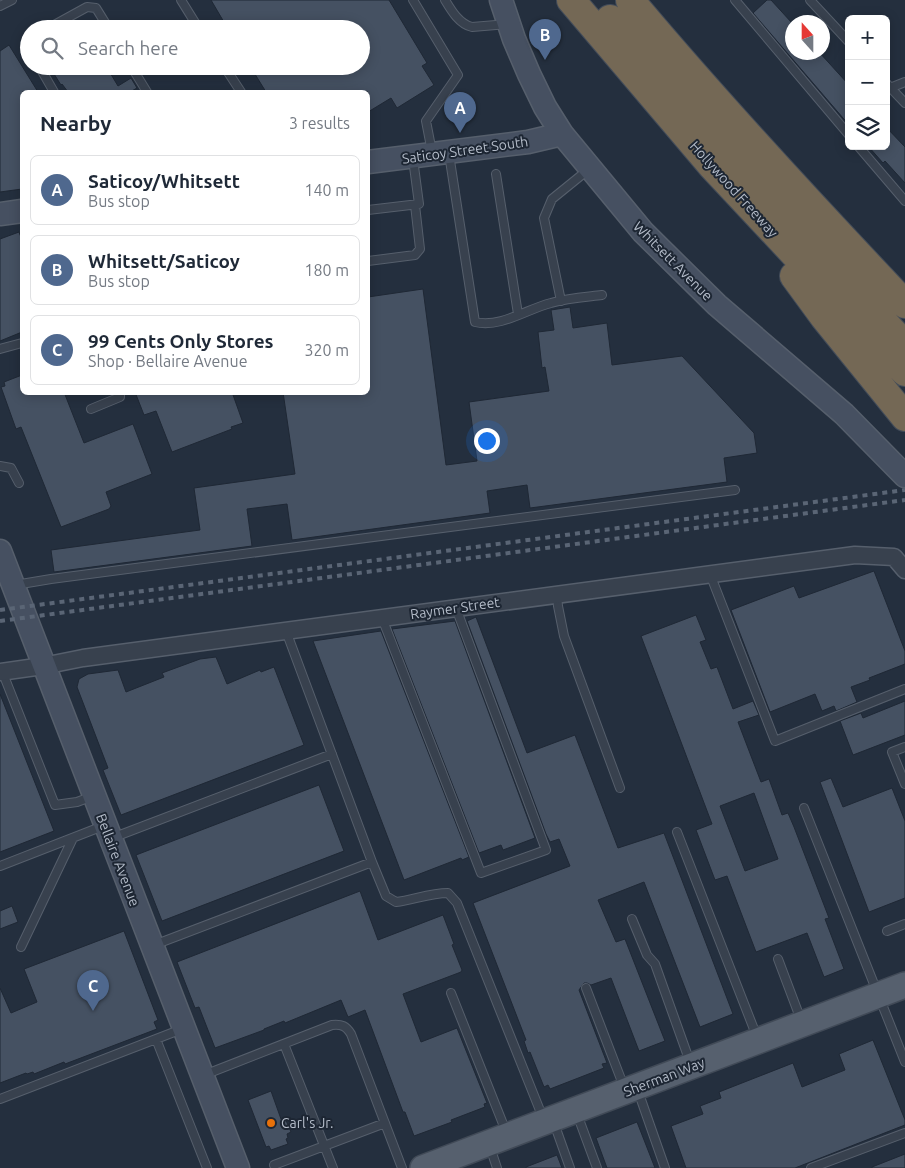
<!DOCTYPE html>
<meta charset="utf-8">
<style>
:root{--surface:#fff;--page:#f2f2f3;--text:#1f2937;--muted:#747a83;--line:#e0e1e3;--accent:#4f688e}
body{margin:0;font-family:Ubuntu,sans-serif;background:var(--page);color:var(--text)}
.controls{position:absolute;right:15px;top:15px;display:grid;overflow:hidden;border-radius:8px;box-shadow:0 2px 12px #0003}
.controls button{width:45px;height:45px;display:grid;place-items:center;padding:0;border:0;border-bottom:1px solid var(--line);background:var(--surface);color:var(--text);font:25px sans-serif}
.compass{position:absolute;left:785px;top:15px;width:45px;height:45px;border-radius:50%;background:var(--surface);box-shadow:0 2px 12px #0003;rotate:339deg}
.you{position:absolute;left:486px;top:440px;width:18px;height:18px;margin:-12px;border:4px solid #fff;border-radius:50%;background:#1a73e8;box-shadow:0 0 0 8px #1a73e833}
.badge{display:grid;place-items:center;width:32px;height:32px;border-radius:50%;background:var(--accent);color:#fff;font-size:16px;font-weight:700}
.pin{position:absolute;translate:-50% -41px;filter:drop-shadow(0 1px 2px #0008)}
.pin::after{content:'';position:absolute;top:26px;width:18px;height:15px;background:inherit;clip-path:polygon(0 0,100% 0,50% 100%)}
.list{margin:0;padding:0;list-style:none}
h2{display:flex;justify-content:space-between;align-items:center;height:65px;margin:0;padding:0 20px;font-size:21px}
h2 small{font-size:16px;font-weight:400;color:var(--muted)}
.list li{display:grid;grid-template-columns:32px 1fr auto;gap:15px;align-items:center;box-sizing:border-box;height:70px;margin:0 10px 10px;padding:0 10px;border:1px solid var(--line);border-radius:8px}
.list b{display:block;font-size:19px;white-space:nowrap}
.list p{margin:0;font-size:16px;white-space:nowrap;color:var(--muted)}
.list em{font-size:16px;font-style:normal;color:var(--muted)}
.icon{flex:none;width:28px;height:28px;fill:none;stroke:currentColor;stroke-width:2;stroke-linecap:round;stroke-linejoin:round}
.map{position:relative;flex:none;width:905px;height:1168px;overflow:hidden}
.search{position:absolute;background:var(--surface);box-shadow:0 2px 12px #0003;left:20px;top:20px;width:350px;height:55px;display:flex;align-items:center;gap:12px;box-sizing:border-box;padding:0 18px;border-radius:28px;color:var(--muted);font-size:19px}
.panel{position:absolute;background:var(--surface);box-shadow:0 2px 12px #0003;left:20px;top:90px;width:350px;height:305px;border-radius:8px}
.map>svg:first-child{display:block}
</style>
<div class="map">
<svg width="905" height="1168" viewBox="0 0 905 1168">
<rect width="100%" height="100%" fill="#242f3e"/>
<path fill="#455162" stroke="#1f2835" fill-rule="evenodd" d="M211,0h178l38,63 -5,3 12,19 -37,23 -6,-10 -23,14v-20h-102l-16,-26h111v-37h-133z
M767,0h4l21,23v29h27l30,33v40l-96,-112z
M9,45l29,47h-16v97l-22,3v-141z
M49,66h57l12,20 13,-8 6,10 -7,4h-62l-6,-8 -1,1z
M886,127l19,20v36l-20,-22 -2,2 -15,-17h18z
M19,232l3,8v92l-22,9v-102z
M423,289l23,176 31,-4 -8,-59 80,-11 -4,-24 -3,1 -4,-36 16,-2 -3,-20 19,-3 3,21 34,-5 5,42 70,-9 72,77 3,20 -33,5 3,24 -197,26 -3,-23 -40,6 3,22 -198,27 -5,-36 -40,5 5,37 -198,26 -3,-22 149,-20 -6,-42 101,-14 -12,-82h85v-95z
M22,375v17h42l20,51 49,-19 19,50 -46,18 5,14 -2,3 -48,18 -40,-100 -5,2 -15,-42 4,-1 -1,-4z
M135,392h97l11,31 -12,4 1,2 -60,23 -16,-41 -12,4z
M874,571l31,80v13l-36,14 1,2 -19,7 6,15 -21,9 -2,-5 -12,5 -7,-17 -45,18 -39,-102 63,-24 5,12z
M696,615l10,25 -6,2 11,27 6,-2 16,42 20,-8 6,14 -21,7 23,60 8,-3 13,36 6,-2 6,14 35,91 -4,1 19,50 -20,8 -17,-44 -51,19 -29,-76 -12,4 -19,-50 16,-6 -71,-188zM754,793l24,66 -33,12 -25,-65z
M476,617l51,136 48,-18 43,113 46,-15 69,181 -33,13 -56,-145 -46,18 18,42 9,-3 40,102 -26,10 -28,-73 -20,7 -4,-2h-3l-5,7 28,73 -5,1 2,4 -54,21 -2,-4 -4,2 -14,-35 -2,1 -4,-12 2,-1 -53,-137 97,-37 -11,-27 -9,3 -4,-8 -79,-213z
M455,621l80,217 -32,12 -2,-5 -22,8 -87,-224z
M381,631l88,226 -7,3 -1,-2 -57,22 -91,-239z
M216,657l11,27 33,-14 1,2 13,-5 30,78 -183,70 -18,-45 5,-2 -31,-81 2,-8 9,-5 30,-4 8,22 38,-15 -2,-4 38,-14z
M0,694l54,137 -54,21z
M905,701v34l-52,20 -13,-34 21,-8 2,5z
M831,778l12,29 49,-19 13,33v77l-36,14 -49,-130z
M319,785l25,66 -182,70 -26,-66z
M360,891l18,49 65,-25 11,29 -2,1 10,25 -1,2 -58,22 18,48 36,-14 30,75 -3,1 1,3 -34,13 1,2 -38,14 -9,-24h-2l-38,-102 -17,7 -7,-17 -56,23 -1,-2 -20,8v1l-49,18 -16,-41 -4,1 -18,-46z
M12,906l6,16 -18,7v-18z
M124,931l34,89 -4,2 3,7 -92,35 -1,-2 -30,12 -1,-2 -6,2 -1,-1 -26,10v-95l11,25 26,-11 -13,-33z
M873,1040l32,80v5l-110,43h-109l-15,-42 32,-12 -3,-8 21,-8 -2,-6 74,-29 9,24 43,-17 -6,-16z
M271,1091l10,28 4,-1 6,14 -4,2 1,4 -2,1 2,5 -17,6 -2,-4 -3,1 -18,-47z
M637,1122l18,46h-48l-11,-30z
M905,1154v14h-33v-1z
M557,1155l5,13h-36v-1z"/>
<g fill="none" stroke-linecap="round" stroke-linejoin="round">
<defs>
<path id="lane" d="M181,0l18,29
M413,0l45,75 -32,46 6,31
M445,0c6,10 14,24 27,27l36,-3
M735,0l114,135
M810,0l39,42
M0,6l12,-6
M47,29l40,-22 9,1 13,21
M39,66l15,26
M131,66l16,26
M224,66l17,26
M886,83l19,20
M890,88l15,-6
M858,146l47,55
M449,154l26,168c26,6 52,-13 76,-19 16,-5 34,-6 51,-8
M496,174l22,140
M368,210l51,-6 -6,-45
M368,261l47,-6 5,-6 -5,-44
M561,301l-17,-83 8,-19 37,-30
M0,349l22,-6
M91,409l29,-12v-5
M0,466l11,2 8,15
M710,574l65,167 130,-52
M15,585l36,-6 684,-89
M557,595l1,11 6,30 56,152
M382,618l99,255 65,-23 -90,-242
M286,631l86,231
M2,671l53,134 22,-3 16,-6
M905,747l-13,5 13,32
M804,808l101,254
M677,832l80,205
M112,838l220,-84
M0,866l103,-40
M632,919l15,36 8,9 35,98
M887,931l18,-7
M154,945l218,-83 14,34 10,6c17,-2 34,-9 52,-9l9,10 86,215
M21,947l52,-109
M778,959l23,61
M586,988l38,99
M451,993l56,141
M156,1039l51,129
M284,1044l49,124
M204,1075l128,-50c10,-1 14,1 19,9l51,134
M638,1091l27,77
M0,1099l182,-70
M577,1114l20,54
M554,1123l16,45
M490,1147l7,21
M274,1165l111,-42
M811,1168l94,-35"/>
<path id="street" d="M0,672l43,-6 40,-8 772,-103 39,2 11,13"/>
<path id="secondary" d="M501,0l13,39 15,35 16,33 17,27 81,98 74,73 127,109 61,62
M368,162l160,-20 34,-8
M0,214l22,-3
M0,551l238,617"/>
<path id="primary" d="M423,1168l482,-183"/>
<path id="highway" d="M571,0l141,166 193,206
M630,0c88,105 181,205 275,304
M610,19l163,184 132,142
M794,276l30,41 81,100"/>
</defs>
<use href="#lane" stroke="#565f6c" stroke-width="10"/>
<use href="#street" stroke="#565f6c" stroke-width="19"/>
<use href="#secondary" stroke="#565f6c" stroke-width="25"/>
<use href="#primary" stroke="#414a57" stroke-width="28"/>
<use href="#highway" stroke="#434c59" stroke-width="30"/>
<use href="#lane" stroke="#38414e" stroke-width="8"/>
<use href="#street" stroke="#38414e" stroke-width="16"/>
<use href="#secondary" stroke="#465061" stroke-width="22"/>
<use href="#primary" stroke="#56606e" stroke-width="25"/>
<use href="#highway" stroke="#746855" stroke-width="28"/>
<path stroke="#5a6575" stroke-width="4" stroke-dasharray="5 5" stroke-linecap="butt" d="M0,610l905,-120
M0,621l905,-121"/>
</g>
<circle fill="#e8710a" stroke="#1d2633" stroke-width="2" cx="271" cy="1123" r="5"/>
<g text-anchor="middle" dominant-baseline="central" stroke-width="4" stroke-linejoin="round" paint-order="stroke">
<g font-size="14" fill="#b4bcc9" stroke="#1d2633">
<text transform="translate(465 150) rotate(-8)">Saticoy Street South</text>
<text transform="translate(734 189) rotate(48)">Hollywood Freeway</text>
<text transform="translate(673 261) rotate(45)">Whitsett Avenue</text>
<text transform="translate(455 608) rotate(-8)">Raymer Street</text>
<text transform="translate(118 860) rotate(69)">Bellaire Avenue</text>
<text transform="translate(664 1077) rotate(-21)">Sherman Way</text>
</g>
<g font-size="14" fill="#b4bcc9" stroke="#1d2633" text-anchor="start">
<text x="281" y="1123">Carl's Jr.</text>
</g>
</g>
</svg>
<div class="controls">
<button>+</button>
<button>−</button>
<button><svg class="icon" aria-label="layers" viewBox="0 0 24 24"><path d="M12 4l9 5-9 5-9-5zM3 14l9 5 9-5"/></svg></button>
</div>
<svg class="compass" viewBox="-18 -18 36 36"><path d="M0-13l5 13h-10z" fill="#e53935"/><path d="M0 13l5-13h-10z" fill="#747a83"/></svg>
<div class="you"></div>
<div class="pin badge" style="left:460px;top:133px">A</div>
<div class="pin badge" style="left:545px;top:60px">B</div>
<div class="pin badge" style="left:93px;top:1011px">C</div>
<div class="search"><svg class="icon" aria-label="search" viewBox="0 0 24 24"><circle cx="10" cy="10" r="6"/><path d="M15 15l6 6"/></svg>Search here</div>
<section class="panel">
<h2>Nearby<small>3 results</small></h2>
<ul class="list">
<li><span class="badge">A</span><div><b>Saticoy/Whitsett</b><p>Bus stop</p></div><em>140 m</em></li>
<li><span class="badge">B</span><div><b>Whitsett/Saticoy</b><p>Bus stop</p></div><em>180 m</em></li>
<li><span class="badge">C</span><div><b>99 Cents Only Stores</b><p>Shop · Bellaire Avenue</p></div><em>320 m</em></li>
</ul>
</section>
</div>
